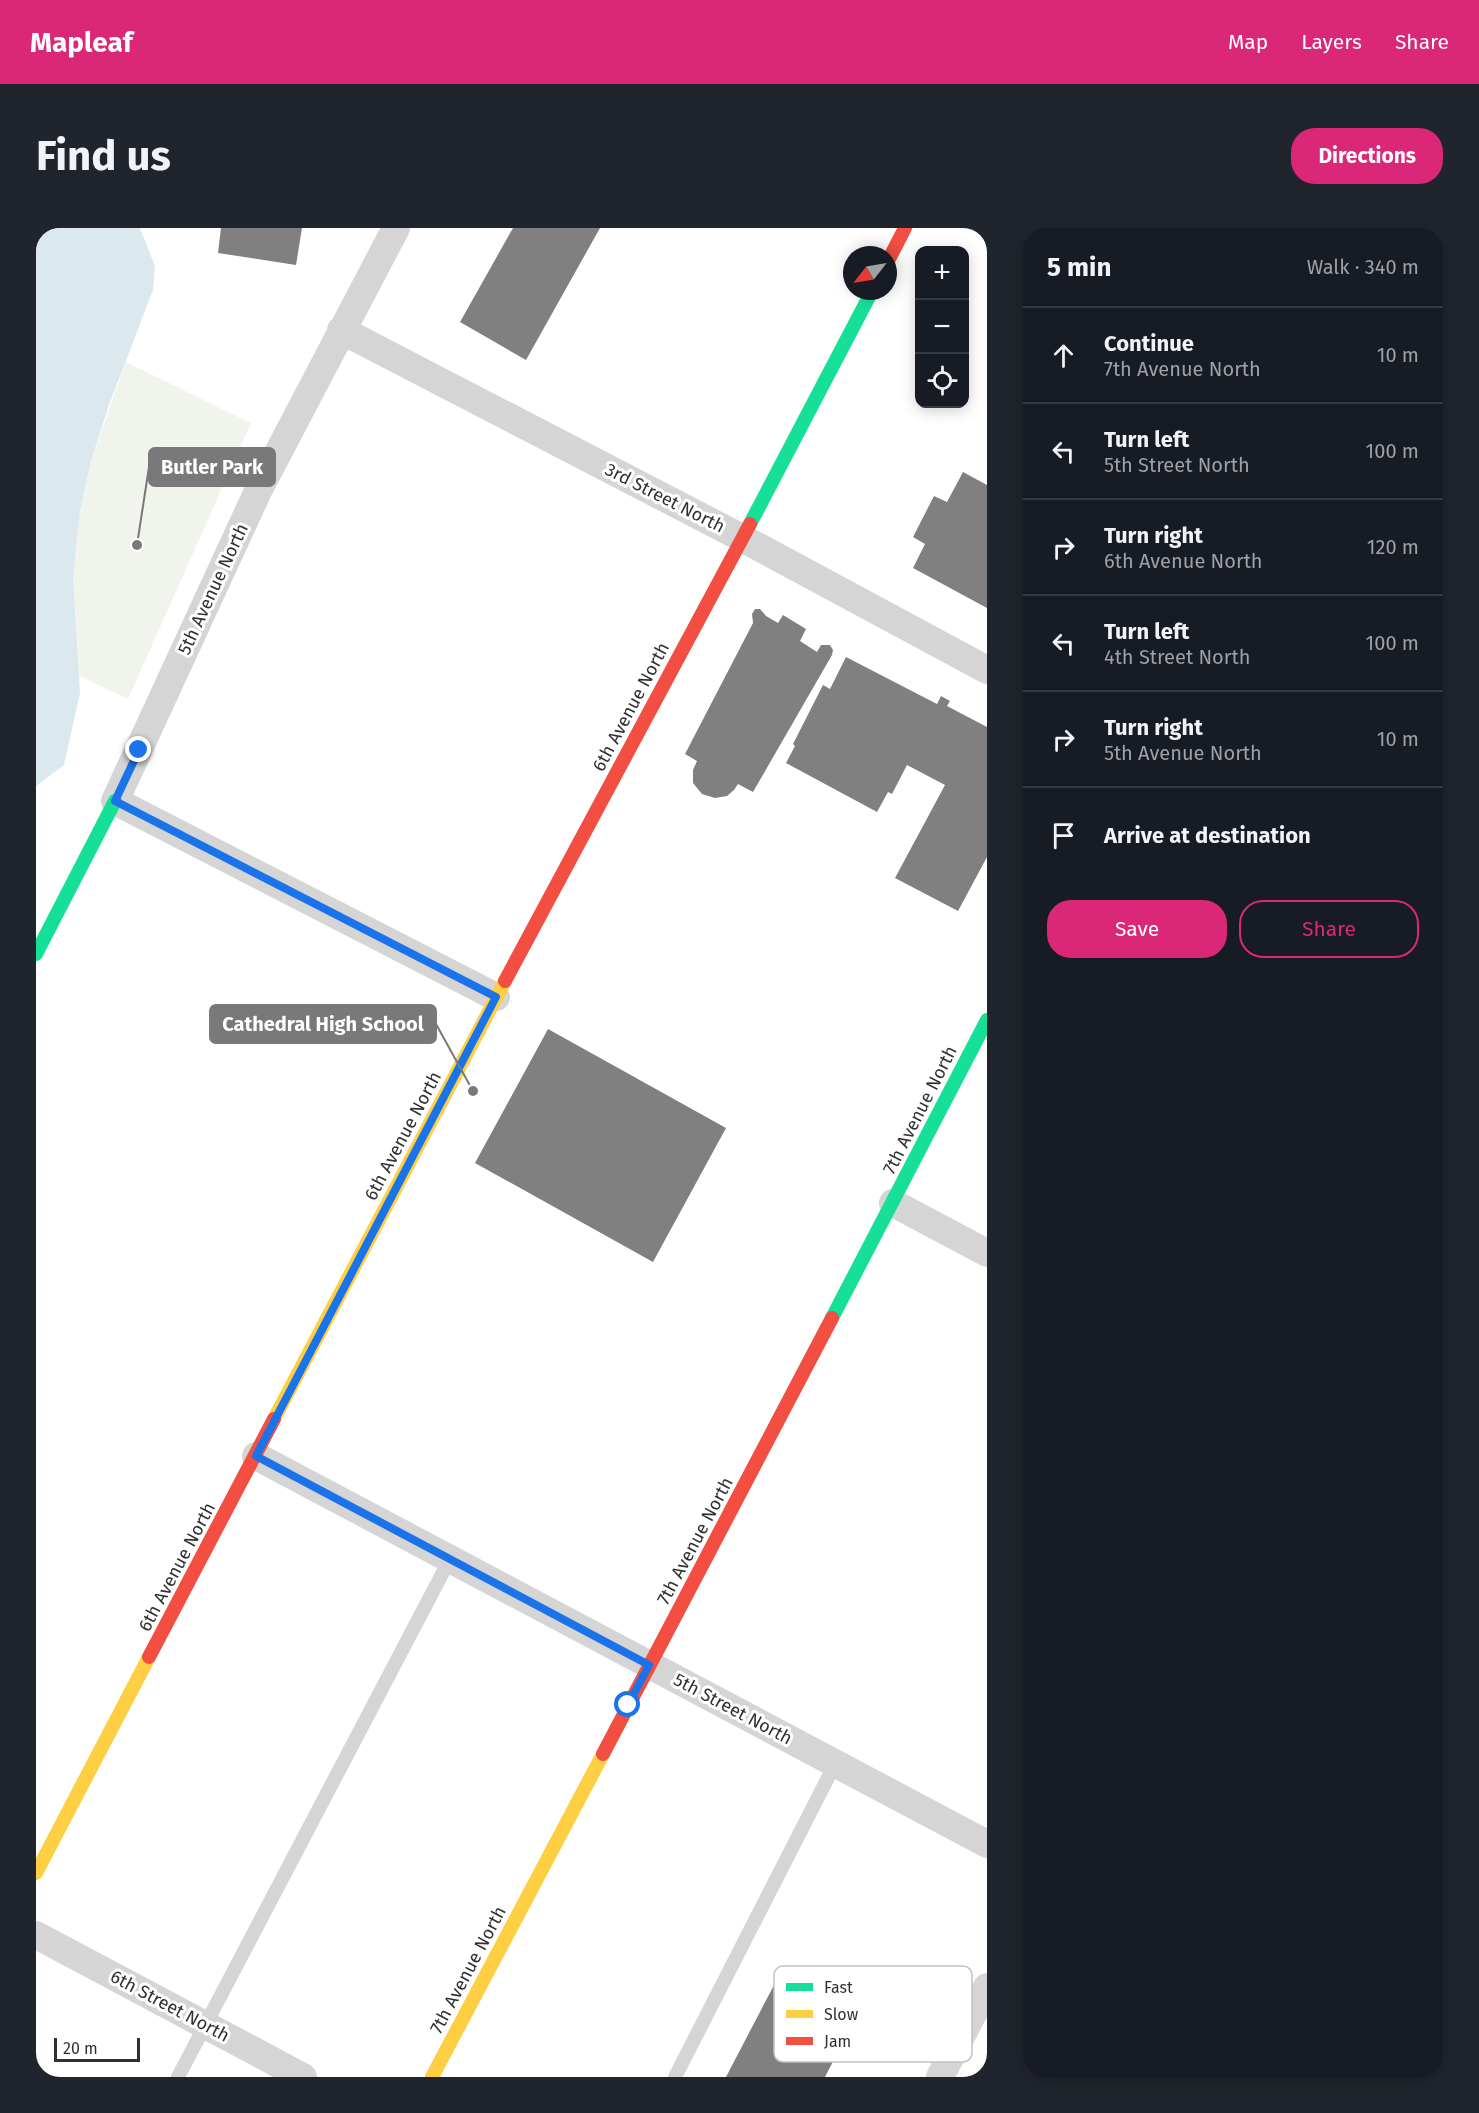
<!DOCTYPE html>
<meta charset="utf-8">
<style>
:root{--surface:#171b24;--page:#20242c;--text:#f1f3f6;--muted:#9ea1a6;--line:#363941;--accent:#db2777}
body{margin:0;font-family:"Fira Sans",sans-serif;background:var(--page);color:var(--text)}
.controls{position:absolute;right:18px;top:18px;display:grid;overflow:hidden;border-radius:12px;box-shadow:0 3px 15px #0003}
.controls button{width:54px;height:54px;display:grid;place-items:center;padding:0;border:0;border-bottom:2px solid var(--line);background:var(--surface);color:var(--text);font:30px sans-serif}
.compass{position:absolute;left:807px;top:18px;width:54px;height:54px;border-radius:50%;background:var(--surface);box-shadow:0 3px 15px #0003;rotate:239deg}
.scale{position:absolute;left:18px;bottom:15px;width:86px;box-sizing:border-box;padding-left:6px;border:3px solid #313131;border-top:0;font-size:16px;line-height:21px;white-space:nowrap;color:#313131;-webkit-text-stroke:4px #fff;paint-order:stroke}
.stop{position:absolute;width:18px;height:18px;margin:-14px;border:4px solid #1a73e8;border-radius:50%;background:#fff}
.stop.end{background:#1a73e8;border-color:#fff;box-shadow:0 2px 6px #0008}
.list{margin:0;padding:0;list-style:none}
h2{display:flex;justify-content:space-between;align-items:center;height:78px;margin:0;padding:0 24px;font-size:26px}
h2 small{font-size:20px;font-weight:400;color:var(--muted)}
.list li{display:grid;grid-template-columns:39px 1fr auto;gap:18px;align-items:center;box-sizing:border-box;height:96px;padding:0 24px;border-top:2px solid var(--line)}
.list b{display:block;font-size:22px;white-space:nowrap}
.list p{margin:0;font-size:20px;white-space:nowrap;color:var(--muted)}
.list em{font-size:20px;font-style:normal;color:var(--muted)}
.actions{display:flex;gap:12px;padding:18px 24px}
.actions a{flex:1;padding:14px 0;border:2px solid var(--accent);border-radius:24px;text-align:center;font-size:21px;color:var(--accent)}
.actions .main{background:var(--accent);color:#fff}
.icon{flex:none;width:33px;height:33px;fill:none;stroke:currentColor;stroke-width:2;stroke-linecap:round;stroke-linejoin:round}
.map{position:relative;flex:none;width:951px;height:1849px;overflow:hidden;border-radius:24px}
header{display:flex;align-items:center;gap:36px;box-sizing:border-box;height:84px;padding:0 30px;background:var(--accent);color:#fff}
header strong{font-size:28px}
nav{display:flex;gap:33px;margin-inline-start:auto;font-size:21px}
.intro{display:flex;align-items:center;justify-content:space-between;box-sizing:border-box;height:144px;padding:0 36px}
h1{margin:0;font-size:42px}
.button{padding:15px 27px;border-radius:24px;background:var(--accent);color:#fff;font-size:21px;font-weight:700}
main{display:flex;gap:36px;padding:0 36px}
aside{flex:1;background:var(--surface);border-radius:24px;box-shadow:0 3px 15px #0003}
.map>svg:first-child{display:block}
</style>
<header>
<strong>Mapleaf</strong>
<nav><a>Map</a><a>Layers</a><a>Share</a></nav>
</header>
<div class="intro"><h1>Find us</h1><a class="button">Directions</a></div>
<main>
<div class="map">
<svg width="951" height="1849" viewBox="0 0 951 1849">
<rect width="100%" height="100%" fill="#fff"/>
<path fill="#f1f3ed" d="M90,134l125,61 -123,276 -49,-23 -6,-98 7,-67 11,-50z"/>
<path fill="#dbe9ee" d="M0,0h104l15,38 -2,24 -44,115 -18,56 -11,50 -7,67 7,115 -16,72 -28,21z"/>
<path fill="#808080" d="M185,0h81l-6,37 -78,-12z
M477,0h87l-74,132 -66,-38z
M927,244l24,13v123l-74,-40 12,-24 -12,-7 21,-41 13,6z
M719,381h5l6,7 12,7 5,-8 23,14 -6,12 17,11 4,-7h9l3,5 -1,5 -79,137 -15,-8 -4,6 -7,6 -12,2 -13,-4 -9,-11v-13l4,-9 -12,-7 68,-131 -1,-9z
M810,429l91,47 4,-8 9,5 -3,5 40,21v130l-29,54 -63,-33 50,-93 -38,-20 -15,29 -4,-2 -11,20 -91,-49 9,-17 -2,-2 30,-59 7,4z
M512,801l178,99 -73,134 -178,-99z
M738,1757l78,40 -27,52h-99z"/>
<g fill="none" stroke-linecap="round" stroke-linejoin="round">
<path stroke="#d5d5d5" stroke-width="14" d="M142,1849l272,-518
M639,1849l160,-313"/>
<path stroke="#d5d5d5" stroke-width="28" d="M360,0l-138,263 -143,310 381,196
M305,102l401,208 245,132
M857,975l94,50
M220,1228l731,388
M0,1707l267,142
M904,1849l47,-90"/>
<path stroke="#16e098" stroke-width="14" d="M714,296l122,-233
M0,726l79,-153
M796,1090l155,-298"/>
<path stroke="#ffcf43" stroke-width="14" d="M238,1191l231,-438
M0,1645l113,-216
M396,1849l171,-323"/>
<path stroke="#f24e42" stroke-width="14" d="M852,33l17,-33
M469,753l245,-457
M113,1429l125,-238
M567,1526l229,-436"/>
</g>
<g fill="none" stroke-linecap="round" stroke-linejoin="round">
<path stroke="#1a73e8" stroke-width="8" d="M103,522l-24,51 381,196 -240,459 393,209 -21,40"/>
</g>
<g text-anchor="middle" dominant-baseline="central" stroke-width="6" stroke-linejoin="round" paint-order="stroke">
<g font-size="18" fill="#313131" stroke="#fff">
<text transform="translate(629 270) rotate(27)">3rd Street North</text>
<text transform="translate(177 361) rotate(-65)">5th Avenue North</text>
<text transform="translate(595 479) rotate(-62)">6th Avenue North</text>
<text transform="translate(884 882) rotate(-63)">7th Avenue North</text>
<text transform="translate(367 908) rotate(-62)">6th Avenue North</text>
<text transform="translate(659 1313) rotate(-62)">7th Avenue North</text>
<text transform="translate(141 1339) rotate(-62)">6th Avenue North</text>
<text transform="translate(697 1481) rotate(28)">5th Street North</text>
<text transform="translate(432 1742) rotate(-62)">7th Avenue North</text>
<text transform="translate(134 1778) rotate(28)">6th Street North</text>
</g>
</g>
<rect x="738" y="1738" width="198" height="96" rx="9" fill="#fff" stroke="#c1c1c1" stroke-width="1.5"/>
<rect x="750" y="1755" width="27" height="8" fill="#16e098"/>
<rect x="750" y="1782" width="27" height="8" fill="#ffcf43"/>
<rect x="750" y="1809" width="27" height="8" fill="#f24e42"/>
<g font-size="16" fill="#313131">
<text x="788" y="1765">Fast</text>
<text x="788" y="1792">Slow</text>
<text x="788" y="1819">Jam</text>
</g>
<path fill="none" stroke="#797979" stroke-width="2" d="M101 317L113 239M437 863L400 796"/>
<g fill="#797979" stroke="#fff" stroke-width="2">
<circle cx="101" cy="317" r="6"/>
<circle cx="437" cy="863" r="6"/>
</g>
<g fill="#797979" stroke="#797979" stroke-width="2">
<rect x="113" y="220" width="126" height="38" rx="6"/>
<rect x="174" y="777" width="226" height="38" rx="6"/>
</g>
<g font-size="20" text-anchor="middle" font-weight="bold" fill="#fff">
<text x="176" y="246">Butler Park</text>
<text x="287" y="803">Cathedral High School</text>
</g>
</svg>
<div class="controls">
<button>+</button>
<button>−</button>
<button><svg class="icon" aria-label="locate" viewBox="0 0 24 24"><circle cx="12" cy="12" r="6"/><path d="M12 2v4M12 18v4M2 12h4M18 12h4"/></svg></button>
</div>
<svg class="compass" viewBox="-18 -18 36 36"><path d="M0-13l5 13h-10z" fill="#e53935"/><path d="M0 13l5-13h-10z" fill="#9ea1a6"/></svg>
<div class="scale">20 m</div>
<div class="stop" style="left:592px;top:1477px"></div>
<div class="stop end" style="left:103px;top:522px"></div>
</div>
<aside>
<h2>5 min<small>Walk · 340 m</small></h2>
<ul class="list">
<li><svg class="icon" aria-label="ahead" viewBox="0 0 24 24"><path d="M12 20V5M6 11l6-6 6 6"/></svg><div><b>Continue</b><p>7th Avenue North</p></div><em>10 m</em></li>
<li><svg class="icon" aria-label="left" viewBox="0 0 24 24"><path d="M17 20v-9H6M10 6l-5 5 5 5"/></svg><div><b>Turn left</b><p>5th Street North</p></div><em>100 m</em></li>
<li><svg class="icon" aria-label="right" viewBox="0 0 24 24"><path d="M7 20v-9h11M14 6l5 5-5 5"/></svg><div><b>Turn right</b><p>6th Avenue North</p></div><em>120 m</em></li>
<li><svg class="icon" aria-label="left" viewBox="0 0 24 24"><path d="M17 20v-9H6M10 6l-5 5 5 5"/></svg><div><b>Turn left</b><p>4th Street North</p></div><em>100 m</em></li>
<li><svg class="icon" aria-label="right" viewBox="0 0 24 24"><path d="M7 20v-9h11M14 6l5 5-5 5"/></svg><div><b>Turn right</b><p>5th Avenue North</p></div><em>10 m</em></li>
<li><svg class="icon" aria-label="arrive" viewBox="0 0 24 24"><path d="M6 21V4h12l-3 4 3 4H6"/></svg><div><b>Arrive at destination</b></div></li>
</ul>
<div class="actions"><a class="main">Save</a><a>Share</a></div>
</aside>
</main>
